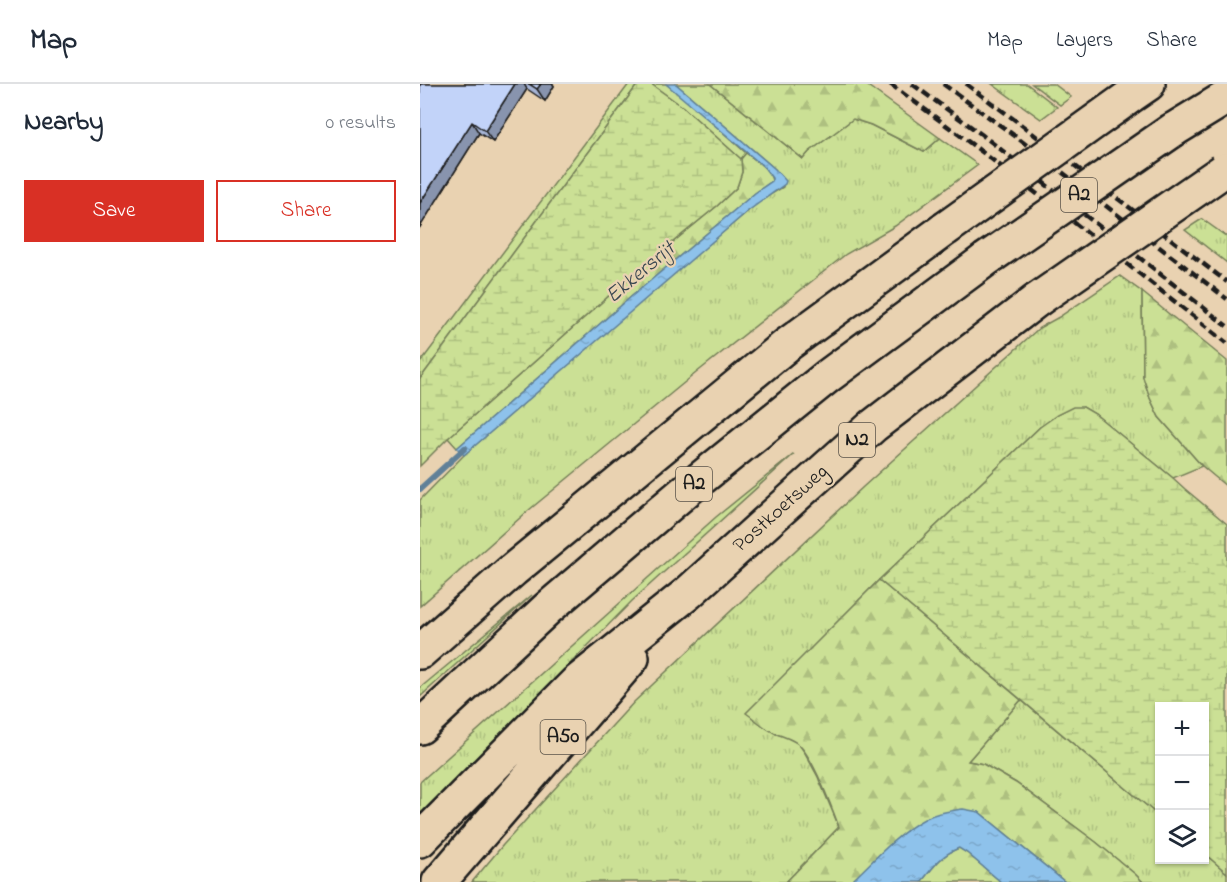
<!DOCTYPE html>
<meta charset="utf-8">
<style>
:root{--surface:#fff;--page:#f6f6f7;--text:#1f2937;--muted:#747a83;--line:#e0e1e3;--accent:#d93025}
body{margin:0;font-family:"Indie Flower",sans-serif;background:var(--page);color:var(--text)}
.controls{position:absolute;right:18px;bottom:18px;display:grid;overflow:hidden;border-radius:0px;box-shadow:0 2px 4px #0004}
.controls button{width:54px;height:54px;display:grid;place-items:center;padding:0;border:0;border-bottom:2px solid var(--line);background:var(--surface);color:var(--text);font:30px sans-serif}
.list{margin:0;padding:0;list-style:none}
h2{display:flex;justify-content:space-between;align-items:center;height:78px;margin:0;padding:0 24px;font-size:26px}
h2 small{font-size:20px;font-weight:400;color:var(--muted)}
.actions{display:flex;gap:12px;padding:18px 24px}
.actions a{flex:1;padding:14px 0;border:2px solid var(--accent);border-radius:0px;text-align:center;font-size:21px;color:var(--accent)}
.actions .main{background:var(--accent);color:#fff}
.icon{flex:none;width:33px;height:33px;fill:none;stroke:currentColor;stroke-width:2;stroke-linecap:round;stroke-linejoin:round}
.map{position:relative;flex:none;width:807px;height:798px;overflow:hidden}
header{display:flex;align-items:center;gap:36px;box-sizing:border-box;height:84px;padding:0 30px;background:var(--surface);border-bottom:2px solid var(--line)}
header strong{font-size:28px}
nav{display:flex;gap:33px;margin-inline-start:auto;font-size:21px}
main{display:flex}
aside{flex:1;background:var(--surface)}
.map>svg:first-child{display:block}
</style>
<header>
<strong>Map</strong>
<nav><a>Map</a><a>Layers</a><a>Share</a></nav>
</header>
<main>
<aside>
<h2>Nearby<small>0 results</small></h2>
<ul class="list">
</ul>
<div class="actions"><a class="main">Save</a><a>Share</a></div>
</aside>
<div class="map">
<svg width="807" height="798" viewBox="0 0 807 798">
<defs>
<pattern id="grass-tufts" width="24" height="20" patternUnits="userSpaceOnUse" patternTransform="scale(1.5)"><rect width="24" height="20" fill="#cbe095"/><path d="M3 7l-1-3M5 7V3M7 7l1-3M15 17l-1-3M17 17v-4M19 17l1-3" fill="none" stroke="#aec080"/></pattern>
<pattern id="forest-firs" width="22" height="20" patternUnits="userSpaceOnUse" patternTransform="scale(1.5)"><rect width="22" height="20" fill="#cbe095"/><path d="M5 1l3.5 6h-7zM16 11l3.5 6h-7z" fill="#aec080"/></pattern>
<pattern id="wetland-marsh" width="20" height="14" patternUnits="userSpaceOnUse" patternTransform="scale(1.5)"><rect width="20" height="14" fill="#cbe095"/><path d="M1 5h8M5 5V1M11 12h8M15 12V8" fill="none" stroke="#aec080"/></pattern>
<pattern id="water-ripples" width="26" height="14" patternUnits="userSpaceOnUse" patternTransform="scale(1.5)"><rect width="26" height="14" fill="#8ec2eb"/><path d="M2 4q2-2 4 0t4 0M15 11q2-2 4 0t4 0" fill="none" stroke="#7aa6c9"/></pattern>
</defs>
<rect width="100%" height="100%" fill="#e9d2b1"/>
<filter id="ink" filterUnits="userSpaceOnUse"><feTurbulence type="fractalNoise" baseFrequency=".0167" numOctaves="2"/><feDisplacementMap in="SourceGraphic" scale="12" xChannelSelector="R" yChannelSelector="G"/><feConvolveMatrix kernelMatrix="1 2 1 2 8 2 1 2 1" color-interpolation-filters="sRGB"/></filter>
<g filter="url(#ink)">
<path fill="url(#grass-tufts)" stroke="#747e58" stroke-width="1.5" d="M209,0h9l-218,295v-16z
M231,0h15l15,11 65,58 -5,6 -58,-52z
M256,0h34l93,75 6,-7 44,-33 18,6 53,27 16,-14 38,27 -83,61 -49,28 -150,119 -167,137 -109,96v-106l44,-45 174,-151 122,-103 23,-14 1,-6 -9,-12z
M572,0h35l30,23 -16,12z
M612,0h22l17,13 -11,8z
M782,135l25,18v26l-42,-33z
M700,192l22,16 1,85 7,21 9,19 43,49 -29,12 -78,-64 -12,-7 -43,20 -161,153 -132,133 29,21 9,2 13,7 7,10 13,24 21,50 -53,55h-314l31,-37 131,-143 229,-215 176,-159 20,-11z
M374,370l-162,147 -212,215v-34l296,-265z
M112,511l-112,102v-9z
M601,616l138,116 1,44h44l1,-6 22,19v9h-84l-8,-8 -39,-32 -80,-59 -33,-19 -15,-3z"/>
<path fill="url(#forest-firs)" stroke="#747e58" stroke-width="1.5" d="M290,0h155l75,54 -16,14 -53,-27 -18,-6 -44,33 -6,7z
M326,69c10,8 24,16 26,28l-17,12 -123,103 -175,152 -9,-10 181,-160 88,-72 20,-19 5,-15 -1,-13z
M722,208l85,69v126l-25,-21 -43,-49 -9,-19 -7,-21z
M459,496l142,120 -53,61 15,3 33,19 80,59 39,32 8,8h-78l-86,-70 -78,24 -50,46h-65l53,-55c-7,-19 -26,-71 -41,-83 -6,-5 -14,-7 -21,-10 -11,-4 -21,-14 -31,-21z
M539,764l8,5 34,29h-80c13,-15 18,-26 38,-34z"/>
<path fill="url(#wetland-marsh)" stroke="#747e58" stroke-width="1.5" d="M218,0h13l32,23 58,52 1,13 -5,15 -20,19 -88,72 -181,160 -28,28v-87z
M653,323h10l12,7 78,64 12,11 42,35v349l-22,-19 -1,-148h-44l-1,110 -280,-236 161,-153 17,-12z"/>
<path fill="url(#water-ripples)" stroke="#608098" stroke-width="1.5" d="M246,0h10l99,85 11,12 -1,3 -37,27 -284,244 -7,-7 175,-152 123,-103 17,-12v-3l-8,-11z
M543,725l16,3 86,70h-64l-34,-29 -8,-5c-20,8 -25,19 -38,34h-70c23,-22 47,-49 75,-64 12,-6 24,-7 37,-9z"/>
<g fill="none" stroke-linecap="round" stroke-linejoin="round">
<path stroke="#608098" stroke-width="6" d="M0,405l45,-41"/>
<defs>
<path id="highway" d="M709,13l19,-13
M753,46l54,-33
M0,568l93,-82 275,-226 157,-115
M0,643l128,-119 141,-120 139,-112 157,-116
M0,756l157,-158 111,-89 185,-167 164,-126
M19,798l193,-224"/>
</defs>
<use href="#highway" stroke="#1c1c1c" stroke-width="38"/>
<use href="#highway" stroke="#e9d2b1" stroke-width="33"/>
<path stroke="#1c1c1c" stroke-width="4.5" stroke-dasharray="9 4.5" stroke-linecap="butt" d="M470,0c115,83 226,171 337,259
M492,0l69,50 246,192
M523,0l72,52 212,163
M546,0l49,36 212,162"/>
<defs>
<path id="highway-bridge" d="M525,145l184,-132
M565,176l188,-130
M617,216l186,-129"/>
</defs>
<use href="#highway-bridge" stroke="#1c1c1c" stroke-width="38" stroke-linecap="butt"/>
<use href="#highway-bridge" stroke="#e9d2b1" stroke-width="33"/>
</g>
<path fill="#a7b5d6" stroke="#1c1c1c" stroke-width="1.5" d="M0,0h133l1,2 -9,15 -18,-12 -34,53 -14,-9 -59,94z"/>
<path fill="#8894ae" stroke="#1c1c1c" stroke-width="1.5" d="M95,0h9l3,5 -34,53 -8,-11z
M121,0h12l1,2 -9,15 -8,-12z
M52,38l7,11 -59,94v-24z"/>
<path fill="#c2d3f9" stroke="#1c1c1c" stroke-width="1.5" d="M0,0h95l-30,47 -13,-9 -52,81z
M109,0h12l-4,5z"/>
</g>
<g text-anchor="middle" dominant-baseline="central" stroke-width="4.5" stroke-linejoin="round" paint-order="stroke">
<g fill="#e9d2b1" stroke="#5a5349" stroke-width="1.5">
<rect x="641" y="94" width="36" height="34" rx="4.5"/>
<rect x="419" y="339" width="36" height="34" rx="4.5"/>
<rect x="256" y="383" width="36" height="34" rx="4.5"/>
<rect x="120.5" y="636" width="45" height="34" rx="4.5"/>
</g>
<g font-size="20" font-weight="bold" fill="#1c1c1c">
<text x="659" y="111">A2</text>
<text x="437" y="356">N2</text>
<text x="274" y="400">A2</text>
<text x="143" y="653">A50</text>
</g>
<g font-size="21" fill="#1c1c1c" stroke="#e9d2b1">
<text transform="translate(361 425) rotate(-42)">Postkoetsweg</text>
</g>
<g font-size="22" font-style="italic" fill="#384650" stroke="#e9d2b1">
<text transform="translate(221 189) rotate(-40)">Ekkersrijt</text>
</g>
</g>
</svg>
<div class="controls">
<button>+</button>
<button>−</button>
<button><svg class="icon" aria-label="layers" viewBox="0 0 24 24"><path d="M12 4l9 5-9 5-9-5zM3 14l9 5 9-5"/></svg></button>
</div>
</div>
</main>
